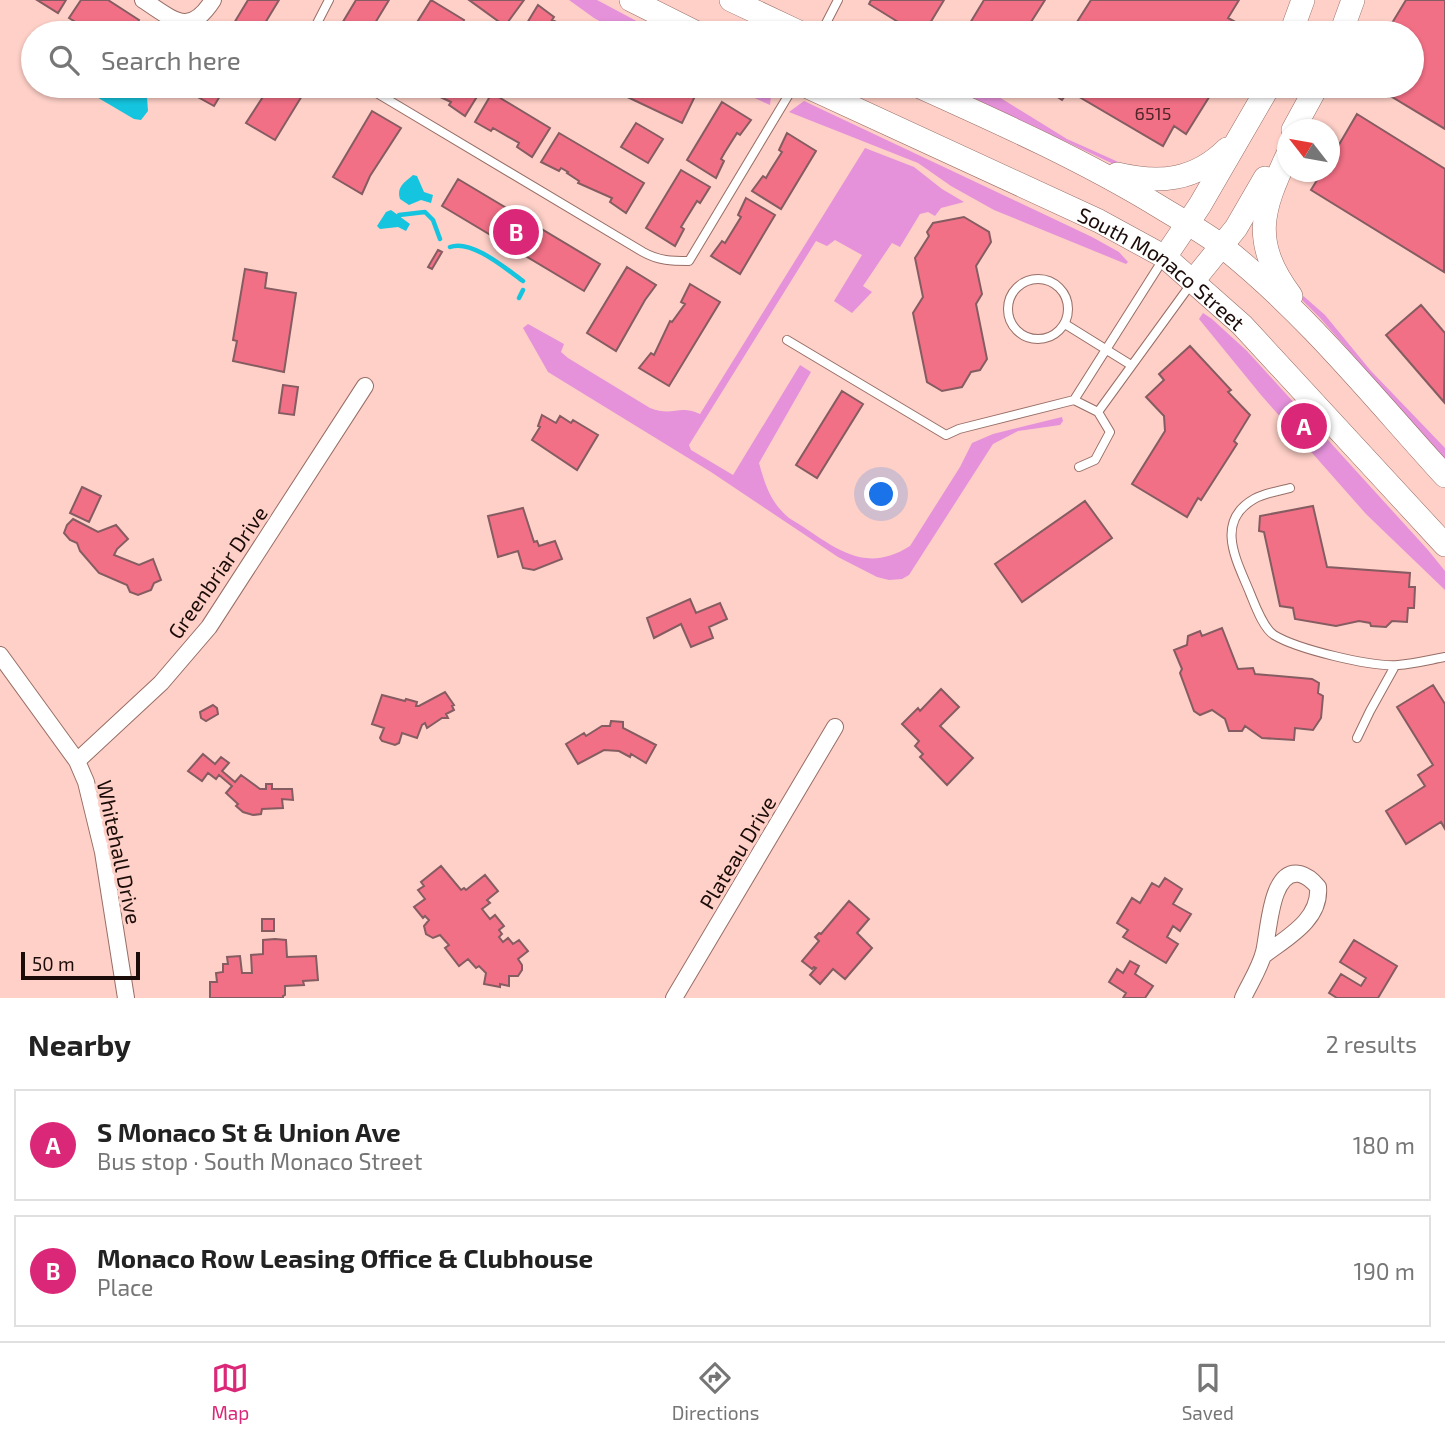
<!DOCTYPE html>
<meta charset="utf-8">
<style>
:root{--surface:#fff;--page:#f6f6f6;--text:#222;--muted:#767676;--line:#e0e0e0;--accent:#db2777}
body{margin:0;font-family:"Exo 2",sans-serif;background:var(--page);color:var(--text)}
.compass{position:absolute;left:1277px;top:119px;width:63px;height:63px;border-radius:50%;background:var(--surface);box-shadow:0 2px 5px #0004;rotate:301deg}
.scale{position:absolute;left:21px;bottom:18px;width:119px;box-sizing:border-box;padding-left:7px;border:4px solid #1b0c09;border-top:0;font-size:19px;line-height:24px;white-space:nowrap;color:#1b0c09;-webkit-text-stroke:5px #fed0c7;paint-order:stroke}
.you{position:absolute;left:882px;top:495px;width:24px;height:24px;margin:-18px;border:5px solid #fff;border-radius:50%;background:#1a73e8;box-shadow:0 0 0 10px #1a73e833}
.badge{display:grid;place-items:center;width:46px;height:46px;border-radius:50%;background:var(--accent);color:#fff;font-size:23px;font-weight:700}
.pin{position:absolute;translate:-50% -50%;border:4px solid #fff;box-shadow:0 2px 7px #0006}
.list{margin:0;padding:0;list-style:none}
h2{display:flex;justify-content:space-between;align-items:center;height:91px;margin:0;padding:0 28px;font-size:30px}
h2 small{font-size:23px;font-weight:400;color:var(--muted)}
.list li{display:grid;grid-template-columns:46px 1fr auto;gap:21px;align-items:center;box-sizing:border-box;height:112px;margin:0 14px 14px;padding:0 14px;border:2px solid var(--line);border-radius:0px}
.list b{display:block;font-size:26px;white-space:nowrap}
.list p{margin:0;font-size:23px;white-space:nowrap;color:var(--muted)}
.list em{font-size:23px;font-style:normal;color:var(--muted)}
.icon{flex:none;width:38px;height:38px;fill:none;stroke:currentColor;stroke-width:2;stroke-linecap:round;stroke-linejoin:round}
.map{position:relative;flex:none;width:1445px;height:998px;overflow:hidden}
.search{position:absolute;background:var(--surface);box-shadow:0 2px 5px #0004;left:21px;right:21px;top:21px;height:77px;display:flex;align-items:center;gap:18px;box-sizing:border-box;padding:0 24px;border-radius:38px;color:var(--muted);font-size:26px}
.sheet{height:343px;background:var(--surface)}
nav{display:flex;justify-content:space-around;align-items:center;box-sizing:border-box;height:98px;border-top:2px solid var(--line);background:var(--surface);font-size:19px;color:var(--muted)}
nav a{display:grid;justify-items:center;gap:4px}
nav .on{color:var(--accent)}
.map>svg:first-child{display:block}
</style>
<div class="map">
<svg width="1445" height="998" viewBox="0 0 1445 998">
<rect width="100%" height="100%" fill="#fed0c7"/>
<path fill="#e592da" d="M569,0h28l62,33h-38l-27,-15z
M728,86l44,1 -2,18z
M948,86h33l86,53 58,26 -1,4z
M804,101l288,136 27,15 9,10 -2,2 -132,-54 -43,-24 -33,-23 -129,-51z
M865,148l49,19 28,22 22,13 -23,6 -6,8 -7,-4 -8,2 -20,33 -8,-4 -29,43 9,6 -20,21 -18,-12 28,-46 -27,-15 -8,6 -11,-5 -127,204 2,5 42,25 67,-110 11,7 -52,91c6,22 12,40 30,55 42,25 72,59 121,28l50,-79 12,-24 21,-9 69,-17 1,4 -3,4 -42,6 -25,13 -84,131 -7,4 -13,1 -12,-3 -39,-20 -127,-85 -163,-100 -25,-44 5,-4 36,20 -3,8 7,6 82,50c24,9 28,-4 50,6z
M1275,248l25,45 25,22 46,56 74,77v11l-125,-141 -30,-30z
M1203,313l9,6 35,32 181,199 17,21v19l-79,-76 -105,-119 -62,-76z"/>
<path fill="#15c4de" d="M78,86h54l15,11 1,14 -7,9 -7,-1z
M413,175l4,1 7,16 9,3 -2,8 -10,-3 -12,5 -9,-6c-4,-12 5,-17 13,-24z
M391,210l19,14 -4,7 -8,-4 -18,2 -3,-3 9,-14z"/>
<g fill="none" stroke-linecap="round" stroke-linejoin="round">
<path stroke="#15c4de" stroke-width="4.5" d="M399,215l26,-3 8,8 7,19
M450,247c21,-8 55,21 73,34
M519,298l4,-8"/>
</g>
<path fill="#f27086" stroke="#855c61" stroke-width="2" d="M37,0h29l-8,13z
M81,0h27l31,20 -8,13h-38l-24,-15z
M248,0h31l-20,33h-48l4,-7 13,7z
M356,0h33l-20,33h-39l8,-10 3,2z
M431,0l33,20 -8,13h-25l-15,-9z
M469,0h55l-19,26z
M871,0h73l-20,33h-8l-47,-29z
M984,0h61l-21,33h-60z
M1091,0h148l-11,18 15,8 -5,7h-168z
M1406,0h39v129l-71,-43h38v-53h-26z
M538,5l16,12 -2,3 28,13h-59z
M178,86h48l-12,20z
M270,86h38l-33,54 -29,-17z
M417,86h65l1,1 -18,29 -16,-11 2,-3z
M625,86h46l6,3 2,-3 18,6 -15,31 -61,-29z
M1041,86h175l-30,48 -12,-8 -11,20 -94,-55 -7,9z
M492,93l58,35 -18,29 -15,-10 2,-4 -26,-15 -2,3 -16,-9z
M722,102l29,18 -11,15 -3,-2 -12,19 -4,7 3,2 -8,17 -29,-18z
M372,111l29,17 -31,48 -8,18 -29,-17z
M1357,114l88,55 -1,103 -133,-82 11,-18h8v-12z
M636,123l27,16 -15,24 -27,-16z
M559,133l85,50 -18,30 -16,-11 2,-4 -34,-15 1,-2 -12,-8 1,-1 -7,-4 -2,3 -18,-9z
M787,133l29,18 -35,58 -29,-18 11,-15 3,2 4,-7 12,-19 -3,-2z
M681,170l29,17 -10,16 -3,-2 -16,26 3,2 -9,17 -29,-18z
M458,179l142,85 -16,27 -142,-85z
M746,198l29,17 -35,59 -29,-18 11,-15 3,2 16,-26 -3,-2z
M964,217l25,15 2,10 -15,24 6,28 -6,10 11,55 -7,11 -9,2 -9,15 -20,4 -15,-9 -14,-69 10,-16 -8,-39 14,-22 -2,-4 6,-9z
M438,250l4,2 -10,17 -4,-2z
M627,267l29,18 -11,15 -29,51 -29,-18z
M245,269l22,4 -2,15 31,5 -12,79 -51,-11 4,-20 -4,-1z
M690,284l30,18 -51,84 -30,-18 12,-15 3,2 16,-34 2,1 13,-18 -4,-2z
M1421,305l24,28 -1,69 -58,-67z
M1190,346l41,44 -3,2 22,23 -16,26 3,3 -36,56 -3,-2 -11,19 -55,-33 33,-53 -1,-15 -18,-19 18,-17 -5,-6z
M283,385l15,2 -4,28 -15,-2z
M842,391l21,13 -46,74 -21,-13z
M542,415l14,8 4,-7 11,7 2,-3 25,15 -21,35 -45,-30 8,-13 -2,-1z
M82,487l19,9 -12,26 -19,-9z
M1085,501l27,37 -90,64 -27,-38z
M1313,506l14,61 83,6 -1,14h6l-1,21h-6l-1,14 -15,-1 -6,6 -15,-1 -1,-3 -11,-2 -23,5 -41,-7 -2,-11 -13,-2 -16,-74 -5,-1 1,-15z
M523,508l11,34 3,-1 2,5 16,-5 7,18 -28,11 -11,-2 -5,-17 -20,6 -10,-41z
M73,519l25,13 18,-7 12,14 -11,10 -3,6 25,10 14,-6 8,21 -7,3 -3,7 -13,5 -8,-3 -3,-7 -28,-12 -19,-22 -3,-8 -7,-3 -6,-7 3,-8z
M690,599l6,14 24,-10 7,16 -18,8 4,11 -22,9 -10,-23 -27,14 -7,-20z
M1222,628l16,41 15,-1 2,6 57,5 7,4 -1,10 5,3 -2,22 -8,12 -18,-2 -1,12 -32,-2 -17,-12 -3,5h-13l-4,-12 -13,-9 -12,5 -6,-4 -14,-38 2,-4 -8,-19 13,-5 1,-9 12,-5 2,5z
M1433,685l12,19v125l-4,-7 -35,22 -20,-33 39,-25 -7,-11 15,-10 -36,-58z
M941,689l18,18 -19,19 33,32 -26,27 -27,-28 3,-3 -8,-8 4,-5 -17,-17 16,-16 2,3z
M445,692l9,13 -2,1 2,4 -8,4 2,4h-6l-15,10 -2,-5 -3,2 -5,13 -15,-5 -3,10 -4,2 -13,-4 -2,-3 4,-10 -12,-4 10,-29 23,6 1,-2 11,3 -1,4h3z
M213,705l4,3 1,6 -12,7 -5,-3 -1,-6z
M611,721l12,1v6l33,17 -10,18 -15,-9 -1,3 -11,-6 -15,-1 -26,14 -12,-20 18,-11 2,3 16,-10h8z
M203,754l12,10 6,-7 8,6 -7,8 13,11 6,-7 19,14h6v-5h6v5h20l1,11 -11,-1 1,9 -21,1 -1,5 -8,1 -10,-3 -7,-6 2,-2 -12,-11 6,-7 -13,-11 -3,4 -8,-6 -6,8 -14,-10z
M441,866l20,24 3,-2 2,2 19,-15 13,16 -11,9 3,3 -8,6 8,10 5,-4 9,11 -5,4 3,4 -3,3 4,5 5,-4 5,6 6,-4 9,11 -10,8 4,6v5l-4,6h-9v10l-9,-2v3l-16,-3 2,-11 -7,-7 -3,2 -8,-9 -9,7 -14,-18 4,-3 -9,-10 -7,3 -7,-4 -2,-8 5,-6 -4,-4 -2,2 -9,-11 11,-8 -7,-9 6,-4 -3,-4z
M1165,878l17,11 -9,15 18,10 -11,17 -7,-5 -6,11 11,7 -12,19 -43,-26 5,-7 -11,-7 15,-25 8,5 12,-20 7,4z
M849,901l20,18 -12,14 15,15 -27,31 -12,-10 -13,15 -10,-9 6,-7 -2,-1 -2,2 -10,-8 17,-20 -4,-4 4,-4 2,1z
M262,919h12v12h-12z
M275,939l11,1 1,17 29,-1 2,24 -15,1 1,4 -19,1v9l-2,1v2h-73v-16h7l-1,-9 7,-1v-8h5l-1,-7 13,-1 2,17h10l-1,-18 12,-1v-14z
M1354,940l43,26 -19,32h-41l-8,-5 12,-19 20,12 5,-8 -26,-16z
M1130,961l9,5 -4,8 18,12 -8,12h-22l3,-5 -17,-11 8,-13 6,4z"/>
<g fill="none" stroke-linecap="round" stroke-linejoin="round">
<defs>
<path id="lane" d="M312,33l17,-33
M821,33l17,-33
M365,86l278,166c16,9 29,9 46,9l105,-175
M1008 309a30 30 0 1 1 60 0a30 30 0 1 1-60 0Z
M1065,324l66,41
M787,340l159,95 13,-6 115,-29 24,12 12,20 -15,28 -16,7
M1074,400l90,-142
M1098,412l93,-128
M1290,488c-11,3 -26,5 -36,11 -40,23 -17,62 -4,94 5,12 13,35 24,42 23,14 96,32 124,30 15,-1 31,-5 47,-8
M1357,738l13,-27 25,-45"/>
<path id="street" d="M143,0c30,19 46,38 70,0
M0,655l77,106 9,21 17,70 23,146
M77,761l84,-78 48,-56 156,-241
M674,998l161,-271
M1243,998c7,-15 17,-30 21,-46 5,-19 6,-84 36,-78 8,2 13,7 18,13 3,33 -32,51 -54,68"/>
<g id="secondary">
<path d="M631,0l66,33"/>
<path d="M731,0l70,33"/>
<path d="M1291,33l12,-33"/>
<path d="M1341,33l12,-33"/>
<path id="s1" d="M806,86l293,135 66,36 77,68 203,220"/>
<path d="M918,86c82,37 165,74 242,121 21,13 44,25 63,40 83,66 151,151 222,229"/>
<path d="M1293,130l24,-44"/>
<path d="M1288,154c-27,57 -37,88 3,142"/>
<path d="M1117,174c42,10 78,7 110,-25"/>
<path d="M1165,257l35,-52 69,-119"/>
<path d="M1193,281l43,-53 29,-50"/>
</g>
</defs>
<use href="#lane" stroke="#976e66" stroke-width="10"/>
<use href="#street" stroke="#976e66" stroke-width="18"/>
<use href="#secondary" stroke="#976e66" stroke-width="24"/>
<use href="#lane" stroke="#fff" stroke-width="8"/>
<use href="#street" stroke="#fff" stroke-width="16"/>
<use href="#secondary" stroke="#fff" stroke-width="23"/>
</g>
<g text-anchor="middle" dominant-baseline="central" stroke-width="6" stroke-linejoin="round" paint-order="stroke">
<g font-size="18" fill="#512528">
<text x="1153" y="113">6515</text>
</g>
<g font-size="21" fill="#1b0c09" stroke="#fed0c7">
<text stroke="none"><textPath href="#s1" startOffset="401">South Monaco Street</textPath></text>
<text transform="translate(217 572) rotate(-55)">Greenbriar Drive</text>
<text transform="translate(120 852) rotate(78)">Whitehall Drive</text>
<text transform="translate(737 852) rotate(-59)">Plateau Drive</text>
</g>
</g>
</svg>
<svg class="compass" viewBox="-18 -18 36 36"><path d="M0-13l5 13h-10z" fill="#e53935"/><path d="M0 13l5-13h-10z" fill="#767676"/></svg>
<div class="scale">50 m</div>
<div class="you"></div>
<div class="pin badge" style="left:1304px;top:426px">A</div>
<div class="pin badge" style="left:516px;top:232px">B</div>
<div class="search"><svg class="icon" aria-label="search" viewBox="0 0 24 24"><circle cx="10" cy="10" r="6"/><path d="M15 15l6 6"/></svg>Search here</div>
</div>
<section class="sheet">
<h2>Nearby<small>2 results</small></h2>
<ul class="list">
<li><span class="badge">A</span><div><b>S Monaco St &amp; Union Ave</b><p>Bus stop · South Monaco Street</p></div><em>180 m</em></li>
<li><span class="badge">B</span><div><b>Monaco Row Leasing Office &amp; Clubhouse</b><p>Place</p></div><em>190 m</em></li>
</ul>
</section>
<nav>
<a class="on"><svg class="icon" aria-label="map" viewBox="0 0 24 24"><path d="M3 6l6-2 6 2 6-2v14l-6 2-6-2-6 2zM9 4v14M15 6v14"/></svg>Map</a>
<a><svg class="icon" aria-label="directions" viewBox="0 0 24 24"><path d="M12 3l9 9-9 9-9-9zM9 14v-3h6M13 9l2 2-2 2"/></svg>Directions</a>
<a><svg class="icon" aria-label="saved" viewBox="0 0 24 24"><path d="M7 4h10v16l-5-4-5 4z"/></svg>Saved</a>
</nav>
